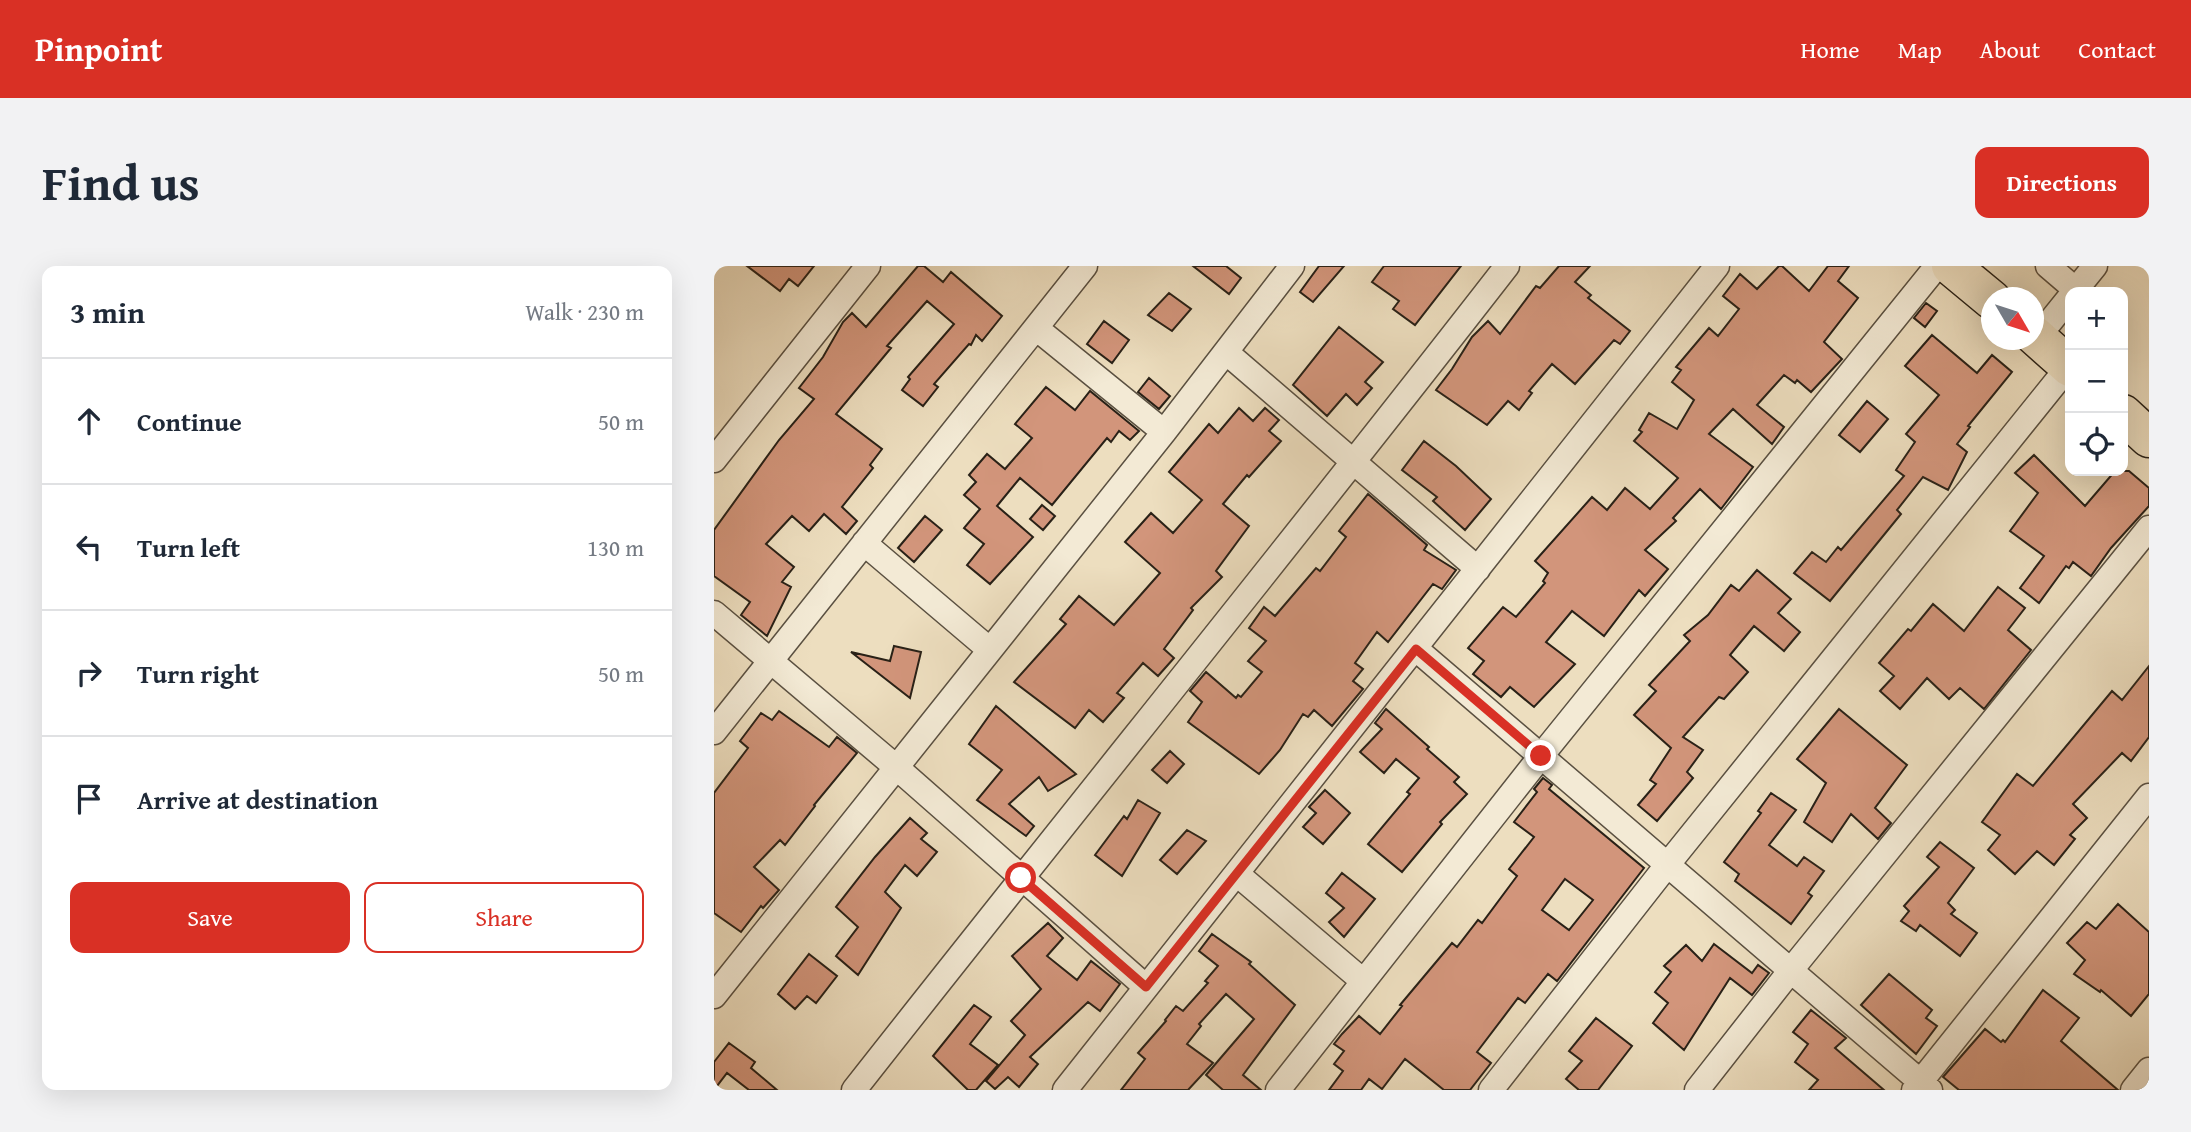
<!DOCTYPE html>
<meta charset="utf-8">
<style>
:root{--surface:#fff;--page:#f2f2f3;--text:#1f2937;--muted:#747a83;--line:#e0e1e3;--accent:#d93025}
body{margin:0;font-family:"Gentium Book Plus",serif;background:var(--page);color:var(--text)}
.controls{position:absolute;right:21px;top:21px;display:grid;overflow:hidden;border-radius:14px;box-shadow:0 7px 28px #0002}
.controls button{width:63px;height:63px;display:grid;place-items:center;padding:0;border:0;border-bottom:2px solid var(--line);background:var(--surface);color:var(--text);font:35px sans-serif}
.compass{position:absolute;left:1267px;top:21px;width:63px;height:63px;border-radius:50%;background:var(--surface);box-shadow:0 7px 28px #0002;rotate:129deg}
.stop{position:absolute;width:21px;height:21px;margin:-16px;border:5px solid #d93025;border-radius:50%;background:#fff}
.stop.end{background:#d93025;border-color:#fff;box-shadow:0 2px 7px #0008}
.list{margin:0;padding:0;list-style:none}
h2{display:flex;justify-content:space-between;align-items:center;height:91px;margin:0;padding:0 28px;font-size:30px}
h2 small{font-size:23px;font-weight:400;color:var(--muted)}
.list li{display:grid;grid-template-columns:46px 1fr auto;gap:21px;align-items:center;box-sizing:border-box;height:126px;padding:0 28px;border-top:2px solid var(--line)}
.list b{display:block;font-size:26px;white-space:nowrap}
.list em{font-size:23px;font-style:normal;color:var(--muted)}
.actions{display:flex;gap:14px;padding:21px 28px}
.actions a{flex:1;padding:16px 0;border:2px solid var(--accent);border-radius:14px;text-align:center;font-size:24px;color:var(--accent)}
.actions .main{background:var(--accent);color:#fff}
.icon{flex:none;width:38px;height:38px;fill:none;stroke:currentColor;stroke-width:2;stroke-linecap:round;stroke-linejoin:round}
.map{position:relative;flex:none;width:1435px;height:824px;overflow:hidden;border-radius:14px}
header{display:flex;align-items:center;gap:42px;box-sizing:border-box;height:98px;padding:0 35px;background:var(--accent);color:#fff}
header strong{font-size:33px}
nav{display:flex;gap:38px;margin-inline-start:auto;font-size:24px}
.intro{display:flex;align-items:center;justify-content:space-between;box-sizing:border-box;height:168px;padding:0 42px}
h1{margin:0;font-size:49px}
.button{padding:18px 32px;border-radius:14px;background:var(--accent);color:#fff;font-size:24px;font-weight:700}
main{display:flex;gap:42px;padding:0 42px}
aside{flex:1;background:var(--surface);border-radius:14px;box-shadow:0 7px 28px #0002}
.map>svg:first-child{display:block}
</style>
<header>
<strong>Pinpoint</strong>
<nav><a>Home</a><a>Map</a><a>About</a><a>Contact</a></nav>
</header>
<div class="intro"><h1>Find us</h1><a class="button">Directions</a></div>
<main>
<aside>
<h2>3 min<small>Walk · 230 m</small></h2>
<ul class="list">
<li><svg class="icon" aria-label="ahead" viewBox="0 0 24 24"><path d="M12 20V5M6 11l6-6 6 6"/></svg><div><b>Continue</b></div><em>50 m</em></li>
<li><svg class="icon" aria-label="left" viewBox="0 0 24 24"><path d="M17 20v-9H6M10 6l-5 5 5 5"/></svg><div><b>Turn left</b></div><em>130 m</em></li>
<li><svg class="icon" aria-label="right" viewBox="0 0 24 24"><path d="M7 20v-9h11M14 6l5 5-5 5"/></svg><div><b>Turn right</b></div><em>50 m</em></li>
<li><svg class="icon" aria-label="arrive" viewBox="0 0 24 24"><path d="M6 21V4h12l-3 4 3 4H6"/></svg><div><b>Arrive at destination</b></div></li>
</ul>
<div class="actions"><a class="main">Save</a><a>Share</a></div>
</aside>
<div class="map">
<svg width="1435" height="824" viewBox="0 0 1435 824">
<rect width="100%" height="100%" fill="#eddebf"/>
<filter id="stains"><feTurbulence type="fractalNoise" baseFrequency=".00286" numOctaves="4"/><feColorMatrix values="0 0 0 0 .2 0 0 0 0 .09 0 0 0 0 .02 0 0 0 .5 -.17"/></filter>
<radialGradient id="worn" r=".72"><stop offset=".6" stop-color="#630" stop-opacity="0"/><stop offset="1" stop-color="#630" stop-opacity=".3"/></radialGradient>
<path fill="#d2957b" stroke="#292117" stroke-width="2" fill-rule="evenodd" d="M33,0h67l-16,20 -9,-7 -9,12z
M204,0h6l19,16 8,-10 51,44 -20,25 -6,-6 -5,10 -2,-1 -35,40 4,3 -15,19 -21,-16 8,-11 -2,-2 46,-53 -27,-23 -40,45 4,2 -55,66 46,35 -12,16 3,3 -31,39 15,14 -11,13 -22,-20 -15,17 -17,-15 -26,28 28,23 -12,15 9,5 -24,49 -26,-21 9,-13 -36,-26v-46l65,-90 35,-41 -15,-11 24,-31 20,-35 9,-9 14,14z
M479,0h33l15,12 -12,16z
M605,0h25l-31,36 -13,-10z
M670,0h77l-46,59 -22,-16 6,-8 -27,-19z
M845,0h31l-15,16 16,13 -3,3 42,33 -10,13 -6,-4 -39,44 -23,-20 -23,27 3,2 -13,17 -11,-9 -21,24 -51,-35 16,-21 20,-32 16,-16 12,13 36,-48 4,2z
M1065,0h3l27,25 19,-25h21l-11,15 20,17 -34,44 18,17 -31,33 -14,-12 -2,3 -11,-8 -27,30 27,22 -12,17 -39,-35 -24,25 44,33 -32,42 -21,-20 -27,29 3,3 -31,29 23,19 -23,27 -6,-6 -35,46 -32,-25 -26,31 29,22 -41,43 -24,-20 -9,10 -28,-23 11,-13 -16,-13 35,-41 13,10 29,-34 -2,-2 5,-8 -13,-12 57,-64 15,13 18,-22 25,21 28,-31 -44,-37 8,-9 -3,-2 10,-17 28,16 17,-29 -22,-18 9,-12 -5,-3 33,-39 9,8 21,-27 -16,-13 17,-22 17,15z
M455,27l22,16 -19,22 -24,-16z
M1212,37l11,8 -12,16 -11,-9z
M390,55l25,19 -17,23 -25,-19z
M625,61l44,35 -18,20 7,6 -15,17 -11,-11 -19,22 -34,-31z
M1218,69l45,38 15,-18 20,17 -44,54 2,1 -13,17 10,8 -19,38 -25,-13 -26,33 4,4 -71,87 -36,-28 18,-21 14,10 12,-15 3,3 63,-74 -8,-6 19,-28 -9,-8 33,-39 -34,-29z
M435,112l21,18 -11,13 -21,-17z
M332,121l29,23 15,-19 49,40 -9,9 -11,-9 -8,11 -4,-4 -55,67 -32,-27 -23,28 36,31 -43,47 -23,-19 17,-21 -20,-16 16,-19 -16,-14 12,-13 -7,-7 18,-21 18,15 27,-31 -17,-14z
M1153,135l21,18 -28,33 -21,-17z
M525,142l14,13 12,-13 14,12 -10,11 12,10 -32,36 -2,-2 -24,29 26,22 -33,45 6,6 -31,31 2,2 -29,39 10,9 -16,18 -15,-13 -26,30 7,5 -21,24 -14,-12 -14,18 -61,-46 52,-58 -6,-5 19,-23 35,29 46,-52 -35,-31 26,-29 22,20 29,-33 -33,-28 40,-48 9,9z
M710,175l32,25 35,33 -26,31 -32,-29 4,-4 -35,-27z
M1320,189l51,51 30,-35h14l20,17v18l-38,42 -20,28 -18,-14 -4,6 -3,-2 -27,37 -19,-15 24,-32 -34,-25 28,-38 -23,-20z
M654,228l59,51 -3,5 32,20 -14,19 -9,-5 -45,58 -11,-10 -22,31 8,6 -10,12 10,8 -31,37 -18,-16 -6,7 -5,-3 -23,36 -21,24 -71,-52 14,-20 -12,-11 16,-19 30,26 2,-3 3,2 21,-25 -14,-11 18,-20 -17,-13 15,-21 11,9 41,-48 4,3 26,-34 -7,-6z
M328,239l13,11 -12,14 -13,-11z
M211,250l17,14 -28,32 -16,-14z
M1043,304l34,29 -13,14 22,19 -16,19 -30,-25 -24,29 18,17 -24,27 -5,-2 -36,40 20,13 -16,22 6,6 -36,43 -19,-16 18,-21 -6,-4 21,-32 -37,-33 22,-24 -7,-6 41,-44 -6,-6 24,-20 23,-30 8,6z
M1284,321l27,21 -17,22 23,20 -47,59 -24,-21 -11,11 -22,-21 -27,31 -20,-18 14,-15 -15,-13 29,-34 3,2 22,-27 31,27z
M180,380l27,6 -11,46 -59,-46 39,9z
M1435,400v71l-18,24 -9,-8 -49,51 14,14 -17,17 5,4 -21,26 -17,-14 -22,23 -27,-24 12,-15 -18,-13 35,-48 16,12 79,-95 10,9z
M282,440l80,68 -28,17 -9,-14 -30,27 25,22 -8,10 -49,-36 25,-30 -33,-26z
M672,443l43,38 -2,2 32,28 -5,5 13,12 -27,28 2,2 -40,48 -34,-28 42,-50 -3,-2 12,-14 -23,-19 -12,14 -24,-21 22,-23 -7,-6z
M1125,443l68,56 -32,43 16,15 -13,16 -27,-25 -19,28 -28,-20 22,-39 -29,-24z
M65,445l50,36 8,-10 20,16 -43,52 1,1 -30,39 -5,-5 -26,27 25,23 -16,18 -2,-2 -20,26 -27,-19v-120l34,-45 -8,-7 21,-28 11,7z
M456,485l14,13 -17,19 -15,-13z
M829,512l9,7 -3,4 95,79 -87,113 -9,-7 -23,29 -7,-5 -41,54 14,11 -21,27h-26l-39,-31 -23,30 -13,-10 -8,11h-32l14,-19 -9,-7 10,-13 -10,-7 8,-10 17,-18 21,18 22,-28 -2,-1 52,-62 5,4 21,-27 4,3 35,-47 -8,-7 25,-32 -20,-15 23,-30 -3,-3zM851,613l28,21 -24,30 -27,-20z
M611,524l25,23 -27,31 -20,-17 13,-14 -7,-6z
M1057,527l25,17 -27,35 28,21 7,-9 20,14 -16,22 4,3 -21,28 -56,-43 4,-7 -15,-12 37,-49 -3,-2z
M424,534l22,13 -38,63 -27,-21 29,-39 3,3z
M196,552l17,15 -6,6 16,13 -20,24 -12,-11 -20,27 16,16 -43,67 -22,-19 22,-29 -22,-20 39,-50z
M473,564l19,11 -29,33 -17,-14z
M1226,576l34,26 -26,35 7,7 -4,4 26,19 -17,23 -40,-31 -4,6 -15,-10 8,-10 -5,-5 35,-39 -12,-10z
M628,607l33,26 -31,38 -15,-15 15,-14 -18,-15z
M1404,638l31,28v62l-18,22 -30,-26 -1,2 -26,-18 11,-14 -18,-17 20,-21 9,7z
M334,657l15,15 -16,18 30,24 14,-19 29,23 -20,27 -12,-9 -58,55 8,7 -19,23 -11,-10 -13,12 -9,-8 39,-46 -14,-14 30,-32 -29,-33z
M498,668l39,28 -2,2 46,41 -52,70 18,15h-38l-17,-15 48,-56 -28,-25 -27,30 2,2 -14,18 26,19 -25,27h-67l24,-31 -7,-6 28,-32 -1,-1 11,-14 7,5 25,-28 -3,-2 13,-15 -19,-15z
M1000,678l38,29 6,-8 11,8 -17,22 -22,-17 -46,72 -31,-27 15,-20 -13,-11 16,-20 -7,-6 22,-21 16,16z
M95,688l28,22 -21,27 -9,-7 -12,13 -17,-15z
M1175,708l43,36 -6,8 11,8 -21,28 -55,-49z
M1329,724l36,28 -18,23 57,49h-159l-16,-13 42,-48 16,13 2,-2 2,2z
M260,739l17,12 -21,27 28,21 -22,25h-8l-35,-34z
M1097,744l35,28 -11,10 49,42h-75l9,-10 -23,-18 13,-18 -15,-12z
M882,752l36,28 -34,44h-19l-13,-11 16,-18 -13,-10z
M15,777l26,19 -4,6 26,22h-28l-22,-17 -13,17v-28z"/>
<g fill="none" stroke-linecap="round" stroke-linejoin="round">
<defs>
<path id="minor" d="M1334,0l28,24
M1360,26l21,-26
M322,62l128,104
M1323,72l33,-41
M513,87l251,216
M0,194l154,-194
M150,277l126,107
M0,347l182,154 250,220
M702,383l514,441
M0,466l371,-466
M523,608l126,107
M0,730l450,-564 128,-166
M140,824c217,-276 438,-547 653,-824
M351,824l652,-824
M564,824l263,-334 396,-490
M777,824l177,-226 401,-498
M983,824l94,-120 358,-442
M1200,824l235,-294
M1419,824l16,-20"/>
<path id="trunk" d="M1237,0l41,34
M1320,69l36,32
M1409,148l26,24"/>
</defs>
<use href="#minor" stroke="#5a5041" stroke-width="27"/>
<use href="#trunk" stroke="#292117" stroke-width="41"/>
<use href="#minor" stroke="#f3ead5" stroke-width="24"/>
<use href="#trunk" stroke="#eddebf" stroke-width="38"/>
</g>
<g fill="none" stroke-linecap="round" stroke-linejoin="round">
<path stroke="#d93025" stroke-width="9" d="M307,612l125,109 270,-338 125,107"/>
</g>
<rect width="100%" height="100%" filter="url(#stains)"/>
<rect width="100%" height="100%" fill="url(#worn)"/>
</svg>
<div class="controls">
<button>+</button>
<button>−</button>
<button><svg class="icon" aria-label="locate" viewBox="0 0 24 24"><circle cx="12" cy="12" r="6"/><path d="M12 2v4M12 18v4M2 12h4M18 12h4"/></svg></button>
</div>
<svg class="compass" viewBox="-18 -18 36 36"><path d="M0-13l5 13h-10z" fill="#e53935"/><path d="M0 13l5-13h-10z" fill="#747a83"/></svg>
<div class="stop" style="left:307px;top:612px"></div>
<div class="stop end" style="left:827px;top:490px"></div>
</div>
</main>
